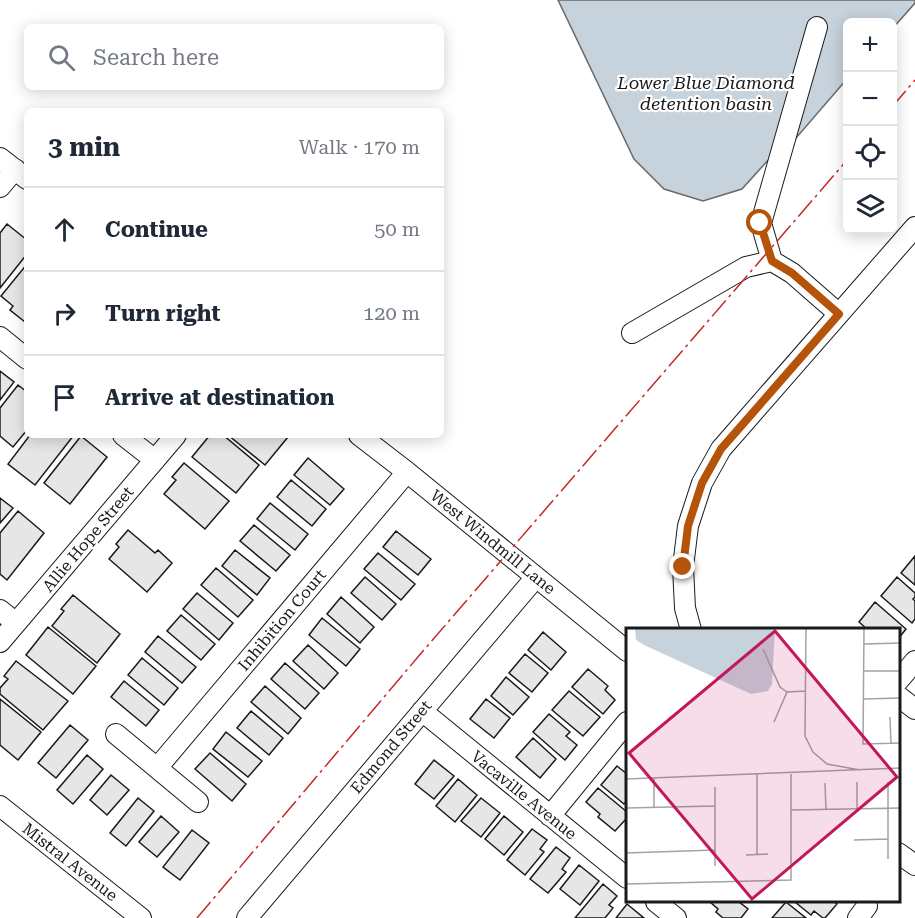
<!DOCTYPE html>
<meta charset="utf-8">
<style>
:root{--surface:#fff;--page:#f6f6f7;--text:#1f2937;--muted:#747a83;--line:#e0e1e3}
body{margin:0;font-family:"Roboto Serif",serif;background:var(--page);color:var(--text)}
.controls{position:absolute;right:18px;top:18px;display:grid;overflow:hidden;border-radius:9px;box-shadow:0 3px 15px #0003}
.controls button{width:54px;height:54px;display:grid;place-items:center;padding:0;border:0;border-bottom:2px solid var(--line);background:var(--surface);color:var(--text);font:30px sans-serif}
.stop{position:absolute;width:18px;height:18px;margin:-14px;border:4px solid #b45309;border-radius:50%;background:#fff}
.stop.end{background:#b45309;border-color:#fff;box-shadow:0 2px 6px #0008}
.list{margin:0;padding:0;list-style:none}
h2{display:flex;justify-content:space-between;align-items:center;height:78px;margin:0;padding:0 24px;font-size:26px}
h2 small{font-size:20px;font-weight:400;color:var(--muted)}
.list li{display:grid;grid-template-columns:39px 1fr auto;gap:18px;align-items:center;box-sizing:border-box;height:84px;padding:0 24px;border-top:2px solid var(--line)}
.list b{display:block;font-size:22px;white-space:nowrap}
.list em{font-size:20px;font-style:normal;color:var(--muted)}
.icon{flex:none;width:33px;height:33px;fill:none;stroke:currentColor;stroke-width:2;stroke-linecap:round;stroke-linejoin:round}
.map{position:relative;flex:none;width:915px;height:918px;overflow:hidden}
.search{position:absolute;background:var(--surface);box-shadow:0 3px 15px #0003;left:24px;top:24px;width:420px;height:66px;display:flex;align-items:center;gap:15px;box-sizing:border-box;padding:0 21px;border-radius:9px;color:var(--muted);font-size:22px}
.panel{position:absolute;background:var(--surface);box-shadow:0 3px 15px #0003;left:24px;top:108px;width:420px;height:330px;border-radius:9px}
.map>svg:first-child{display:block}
</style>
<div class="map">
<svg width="915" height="918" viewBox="0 0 915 918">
<rect width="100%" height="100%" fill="#fff"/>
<path fill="#c6d2dc" stroke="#6a6a6a" stroke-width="1.5" d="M558,0h357v3l-22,25 -1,-6h-44l-1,57 -57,66 -20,13 -28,31 -39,12 -39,-12 -30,-30z"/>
<path fill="#e6e6e6" stroke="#1a1a1a" stroke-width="1.5" d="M7,224l20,16v14l-27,34v-55z
M27,264v55l-2,3 -15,-12 3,-4 -12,-10z
M0,371l14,11 -14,18z
M18,385l9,7v38l-14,17 -13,-11v-28z
M30,435h44l-39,50 -27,-21z
M210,435h13l36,30 -23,28 -44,-36z
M228,435h58l2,2 -23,28z
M81,436l26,21 -37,47 -26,-21z
M308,458l36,31 -14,16 -36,-30z
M184,463l45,38 -24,28 -41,-35 12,-14 -4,-3z
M291,480l35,29 -14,17 -35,-29z
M0,498l13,10 -13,15z
M270,503l38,31 -13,16 -38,-31z
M18,511l26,22 -37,47 -7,-6v-41z
M254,525l36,30 -14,16 -36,-30z
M128,530l27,23 3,-3 14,13 -25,29 -38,-33 10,-12 -3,-3z
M396,531l35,28 -13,16 -35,-28z
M235,550l35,28 -13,17 -35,-29z
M378,553l37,31 -14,16 -37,-31z
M915,556v29l-14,-12z
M216,568l37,32 -15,17 -37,-32z
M365,577l31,27 -14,16 -31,-27z
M897,577l18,16v4l-2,2 2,2v18l-3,4 -31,-27z
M197,593l36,30 -14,17 -36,-31z
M73,595l47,39 -23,29 -45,-37 12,-15 -3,-2z
M341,597l33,30 -14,16 -33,-29z
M875,602l31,27 -8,10v-9h-30l-9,-8z
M181,615l34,29 -14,16 -34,-29z
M322,618l38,31 -14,17 -37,-31z
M48,627l48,39 -23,28 -47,-39z
M543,632l23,20 -15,18 -23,-20z
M158,636l38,31 -14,16 -37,-31z
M308,645l30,28 -14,16 -31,-28z
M525,654l23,19 -16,19 -23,-19z
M142,658l36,30 -14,17 -36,-30z
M16,661l52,40 -25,29 -43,-36v-6l8,-9 -4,-3z
M285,663l34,30 -14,16 -34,-30z
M588,669l20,17 -3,4 10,10 -12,14 -31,-27z
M506,677l23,20 -16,18 -22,-19z
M124,681l35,29 -13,16 -35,-29z
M265,686l36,32 -13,16 -37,-32z
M569,691l31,26 -17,19 -31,-26z
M0,699l41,33 -23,28 -18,-15z
M486,699l24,19 -16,20 -24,-19z
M251,711l32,27 -14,17 -32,-27z
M549,714l21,18 -4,4 11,9 -12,15 -32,-28z
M70,725l18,15 -32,38 -18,-15z
M226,732l36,29 -14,16 -35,-28z
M533,738l23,21 -16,19 -24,-21z
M210,753l36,31 -14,17 -37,-32z
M87,755l16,14 -30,35 -16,-14z
M434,760l20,16 -20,23 -19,-15z
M617,766l10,8v27l-3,3 -23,-19z
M111,775l18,15 -22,25 -17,-15z
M458,779l19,16 -22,27 -19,-16z
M598,788l29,24v6l-12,13 -17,-14 2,-3 -14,-12z
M138,798l16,13 -28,35 -16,-13z
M481,798l19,15 -19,24 -20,-16z
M161,816l18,16 -22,25 -18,-15z
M504,816l19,16 -19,23 -19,-16z
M532,829l15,11 -7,9 4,3 -19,23 -18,-15z
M192,830l17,13 -29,37 -17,-13z
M556,847l14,11 -8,11 4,3 -18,21 -18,-14z
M579,865l20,16 -19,24 -20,-16z
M603,884l14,12 -8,9 4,3 -8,10h-30z
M710,902h29l9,7 -7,9h-18l-7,-6 2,-3z
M786,902l20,16h-34z
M795,902h39l3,2 -12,14h-2l-9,-7 -3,4z
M627,904l17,14h-28z"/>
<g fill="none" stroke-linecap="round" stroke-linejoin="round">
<defs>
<path id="minor" d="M0,158l27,21
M0,187l15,-18
M772,261l-11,-38 56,-196
M632,333l114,-66 26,-6 20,12 47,41
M0,337l27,22
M123,435l32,25
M359,435l48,37 220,179
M0,610l16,13
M691,630l-6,-22 -2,-41 5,-41 14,-43 19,-34 194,-222
M0,642l176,-207
M898,681l17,-20
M898,696l17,13
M422,711l205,167
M116,734l82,68
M157,768l250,-296
M0,806l141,112
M550,816l77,-94
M898,853l17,12
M656,902l20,16
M247,918l289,-341
M858,918l9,-12"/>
</defs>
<use href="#minor" stroke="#1a1a1a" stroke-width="22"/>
<use href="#minor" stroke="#fff" stroke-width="20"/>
<path stroke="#c62828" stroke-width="1.5" stroke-dasharray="21 4.5 3 4.5" stroke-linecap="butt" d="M892,107l23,-27
M197,918l226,-267 425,-492"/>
</g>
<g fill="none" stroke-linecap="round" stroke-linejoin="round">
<path stroke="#b45309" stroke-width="8" d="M683,567l5,-41 14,-43 19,-34 118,-135 -47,-41 -20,-12 -12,-38"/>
</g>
<g text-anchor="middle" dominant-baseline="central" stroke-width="4.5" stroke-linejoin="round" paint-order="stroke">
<g font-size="16" fill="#1a1a1a" stroke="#fff">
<text transform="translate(88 539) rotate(-50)">Allie Hope Street</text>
<text transform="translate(493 542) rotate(39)">West Windmill Lane</text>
<text transform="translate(282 620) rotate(-50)">Inhibition Court</text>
<text transform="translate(391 747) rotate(-50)">Edmond Street</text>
<text transform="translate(524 795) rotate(39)">Vacaville Avenue</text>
<text transform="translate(70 862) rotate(38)">Mistral Avenue</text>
</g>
<g font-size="18" font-style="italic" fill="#1a1a1a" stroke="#fff">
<text x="706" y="82">Lower Blue Diamond<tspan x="706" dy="21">detention basin</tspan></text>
</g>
</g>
<g transform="translate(626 628)">
<rect width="274" height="274" fill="#fff"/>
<path d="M9,0h140l-3,56 -4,7 -17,3 -107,-49 -8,-5z" fill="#c6d2dc"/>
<path fill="none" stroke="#a3a3a3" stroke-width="1.5" d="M180,0l-1,108 8,16 14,12 33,6M238,0l-1,116 38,-1M238,16l37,-1M137,21l17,38 7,5M238,43h37M237,71l38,-1M264,89l1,27M148,94l13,-30 18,-1M28,150v29M0,151l275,-11M231,154v27M199,155l1,27M0,180l89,-2M165,182l110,-2M228,212l34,-1M0,225l89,-3M131,226v-80M120,227l22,-1M262,231v-77M89,238v-79M0,256l165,-4v-106"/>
<path fill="#c2185b" fill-opacity="0.15" stroke="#c2185b" stroke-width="3" d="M149,3l122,146 -145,122 -123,-146z"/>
<rect width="274" height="274" fill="none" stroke="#1a1a1a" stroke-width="3"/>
</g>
</svg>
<div class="controls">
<button>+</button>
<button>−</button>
<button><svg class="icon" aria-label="locate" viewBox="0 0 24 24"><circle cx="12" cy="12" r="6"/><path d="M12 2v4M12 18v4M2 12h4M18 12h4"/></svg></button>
<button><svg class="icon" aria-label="layers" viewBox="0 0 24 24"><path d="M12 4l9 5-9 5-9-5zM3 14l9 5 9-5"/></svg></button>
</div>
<div class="stop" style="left:760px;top:223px"></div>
<div class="stop end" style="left:683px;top:567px"></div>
<div class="search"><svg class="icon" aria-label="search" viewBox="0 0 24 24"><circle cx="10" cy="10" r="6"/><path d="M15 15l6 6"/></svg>Search here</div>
<section class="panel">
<h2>3 min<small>Walk · 170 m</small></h2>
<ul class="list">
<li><svg class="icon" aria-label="ahead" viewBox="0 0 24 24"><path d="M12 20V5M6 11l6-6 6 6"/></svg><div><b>Continue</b></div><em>50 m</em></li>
<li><svg class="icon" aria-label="right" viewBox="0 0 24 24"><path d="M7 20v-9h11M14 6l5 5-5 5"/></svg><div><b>Turn right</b></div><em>120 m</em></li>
<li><svg class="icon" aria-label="arrive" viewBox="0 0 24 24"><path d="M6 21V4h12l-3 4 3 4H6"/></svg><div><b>Arrive at destination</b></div></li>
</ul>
</section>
</div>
